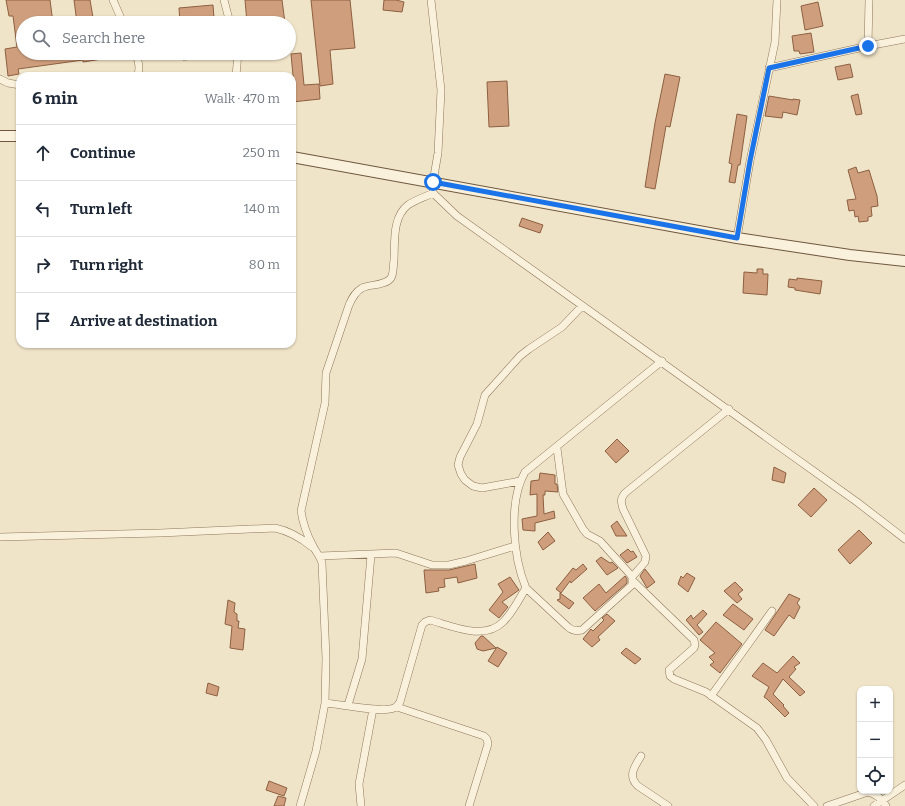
<!DOCTYPE html>
<meta charset="utf-8">
<style>
:root{--surface:#fff;--page:#f2f2f3;--text:#1f2937;--muted:#747a83;--line:#e0e1e3}
body{margin:0;font-family:Bitter,serif;background:var(--page);color:var(--text)}
.controls{position:absolute;right:12px;bottom:12px;display:grid;overflow:hidden;border-radius:8px;box-shadow:0 1px 3px #0004}
.controls button{width:36px;height:36px;display:grid;place-items:center;padding:0;border:0;border-bottom:1px solid var(--line);background:var(--surface);color:var(--text);font:20px sans-serif}
.stop{position:absolute;width:12px;height:12px;margin:-9px;border:3px solid #1a73e8;border-radius:50%;background:#fff}
.stop.end{background:#1a73e8;border-color:#fff;box-shadow:0 1px 4px #0008}
.list{margin:0;padding:0;list-style:none}
h2{display:flex;justify-content:space-between;align-items:center;height:52px;margin:0;padding:0 16px;font-size:17px}
h2 small{font-size:13px;font-weight:400;color:var(--muted)}
.list li{display:grid;grid-template-columns:26px 1fr auto;gap:12px;align-items:center;box-sizing:border-box;height:56px;padding:0 16px;border-top:1px solid var(--line)}
.list b{display:block;font-size:15px;white-space:nowrap}
.list em{font-size:13px;font-style:normal;color:var(--muted)}
.icon{flex:none;width:22px;height:22px;fill:none;stroke:currentColor;stroke-width:2;stroke-linecap:round;stroke-linejoin:round}
.map{position:relative;flex:none;width:905px;height:806px;overflow:hidden}
.search{position:absolute;background:var(--surface);box-shadow:0 1px 3px #0004;left:16px;top:16px;width:280px;height:44px;display:flex;align-items:center;gap:10px;box-sizing:border-box;padding:0 14px;border-radius:22px;color:var(--muted);font-size:15px}
.panel{position:absolute;background:var(--surface);box-shadow:0 1px 3px #0004;left:16px;top:72px;width:280px;height:276px;border-radius:12px}
.map>svg:first-child{display:block}
</style>
<div class="map">
<svg width="905" height="806" viewBox="0 0 905 806">
<rect width="100%" height="100%" fill="#f0e4c8"/>
<path fill="#cf9f7d" stroke="#8d5f41" d="M6,0h44l3,23h-30v30h92v4l-32,5v-2l-65,9 1,5 -11,2 -3,-27 12,-2 -4,-31h-4z
M74,0h16l4,23h-17z
M245,0h37l3,23h-38z
M311,0h39l5,48 -25,2 3,34 -13,2z
M384,0h12l8,2 -2,10 -19,-2z
M818,2l5,24 -18,4 -4,-24z
M213,5l1,13 -24,2 1,3h-11l-1,-15z
M811,33l3,19 -14,2 -1,-3h-5l-2,-15z
M183,53h20l1,5 -21,2z
M301,53l3,32 15,-1 1,15 -28,3v-16h2l-3,-32z
M850,64l3,13 -15,3 -3,-13z
M665,74l15,3 -10,50 -4,-1 -11,63 -10,-2 10,-64z
M507,81l2,45 -20,1 -2,-45z
M858,94l4,20 -6,1 -5,-19z
M769,96l24,4v-1l7,1 -3,15 -14,-3 -1,6 -17,-2z
M737,114l10,2 -7,49h-2l-3,18 -6,-1 3,-18 -3,-1z
M856,167l2,6 11,-3 8,26 1,10 -7,1 1,9 -4,1v4l-9,1 -1,-6 -3,1 -1,-7 -5,1 -2,-11 9,-1 -8,-29z
M522,218l21,7 -3,8 -21,-7z
M757,269h6v5h5l-1,21 -24,-2 1,-21 13,1z
M797,278l25,3 -2,13 -25,-4v-2l-7,-1 1,-8 8,1z
M617,439l12,12 -13,12 -11,-12z
M774,467l12,6 -2,10 -12,-3z
M540,473l15,2v9h2l1,8 -13,-1v4h-2l1,19 10,-3 1,7 -20,5v8l-12,-1 -1,-11 15,-3v-22l-7,1 1,-14 8,-1z
M814,488l13,12 -16,17 -13,-12z
M617,521l10,15h-11l-5,-10z
M859,530l13,13 -22,21 -12,-14z
M548,532l7,9 -12,9 -5,-8z
M628,549l3,3 2,-1 4,6 -10,6 -7,-8z
M601,557l9,6 2,-1 6,6 -11,7 -11,-14z
M475,564l2,14 -19,5 -1,-6 -13,2 1,8 -7,1 1,3 -13,2 -2,-23h25z
M583,564l4,5 -16,14 -1,-2 -9,12 -5,-4 17,-21 3,2z
M645,569l10,13 -8,6 -7,-12z
M687,573l8,5 -7,14 -10,-8 3,-8 2,2z
M625,576l2,3v4l-32,28 -12,-13 16,-14 7,9z
M510,577l9,13 -17,12 6,5 -9,11 -10,-8 14,-18 -5,-8z
M735,582l8,8 -5,4 4,5 -5,4 -13,-12z
M560,593l14,10 -5,6 -12,-9 3,-1z
M789,594l11,5 -3,4 3,4 -6,12 -5,-4 -15,21 -9,-6z
M228,600l7,3 -1,9 3,2v7h2l-1,7 7,1 -2,21 -13,-2 2,-22 -7,-2z
M733,604l20,15 -9,11 -21,-15z
M703,610l4,4 -10,11 6,7 -4,3 -13,-15 5,-5 2,4z
M607,614l8,7 -17,16 2,3 -8,7 -9,-8 8,-10 2,2 11,-11 -2,-2z
M716,622l26,22 -22,29 -10,-8 4,-3 -5,-5 6,-4 -15,-13z
M481,636h2l13,12 -13,3 -6,-2 -2,-6z
M497,647l10,6 -9,14 -10,-6z
M626,648l15,11 -6,5 -14,-11z
M793,656l7,7 -6,4 2,2 -7,8 16,15 -5,4 -17,-17 -10,15 11,11 -1,1 6,7 -4,4 -18,-18 -3,-2 5,-10 -17,-11 11,-13 14,10z
M208,683l11,4 -2,9 -11,-3z
M269,781l18,7 -3,8 -18,-6z
M278,796l8,2 -2,8h-10z"/>
<g fill="none" stroke-linecap="round" stroke-linejoin="round">
<defs>
<path id="street" d="M113,0l10,23
M224,0l6,23
M868,46l37,-7
M136,53c2,8 5,16 1,23
M769,68l99,-22 1,-46
M236,76l2,-23
M0,79l8,4 12,2
M433,193l24,23 400,286 48,37
M737,238l13,-77 25,-119 2,-42
M520,481l-38,7 -9,-2 -8,-6 -4,-6 -3,-9 2,-8 17,-33 8,-29 35,-39 9,-7 33,-22 20,-21
M0,537l160,-4 115,-5c15,3 26,10 37,19
M320,556l76,-3 36,12h17l17,-4 49,-15
M632,577l13,-15 1,-6 -23,-47c-2,-7 -3,-10 2,-16l104,-84
M633,581l61,59 1,5 -1,3 -25,22 1,6 4,3 32,13 51,36 9,12 21,38 27,28
M526,588l42,39c4,4 8,4 14,3l50,-45v-8l-3,-4 -29,-32 -13,-7 -4,-5 -20,-35 -6,-46
M711,696l61,-85
M325,703c14,1 57,10 69,5 3,-1 4,-3 6,-6l22,-77 3,-3 5,-2c22,6 54,21 73,2 10,-10 16,-23 23,-34 -13,-31 -18,-86 -1,-116l137,-111
M348,705l14,-46 9,-104
M397,707l87,29 3,3 1,5 -19,62
M641,756c-6,10 -14,20 -3,30l30,20
M300,806l16,-55 9,-48 1,-45 -4,-95c-2,-7 -6,-11 -9,-17 -6,-11 -10,-22 -12,-35l24,-108 1,-30 23,-68c3,-7 6,-13 13,-17 8,-4 23,-2 29,-10 3,-5 2,-13 3,-18 1,-17 -2,-43 14,-55 7,-5 17,-8 25,-12v-11l5,-29 3,-63 -10,-90
M361,806l-2,-22 14,-75
M827,806l41,-14c8,2 14,7 18,14
M874,806l31,-21"/>
<path id="secondary" d="M0,136h20
M292,157l445,81 113,17 55,6"/>
</defs>
<use href="#street" stroke="#8d765c" stroke-width="8"/>
<use href="#secondary" stroke="#6f573f" stroke-width="12"/>
<use href="#street" stroke="#faf1dc" stroke-width="7"/>
<use href="#secondary" stroke="#faf1dc" stroke-width="10"/>
</g>
<g fill="none" stroke-linecap="round" stroke-linejoin="round">
<path stroke="#1a73e8" stroke-width="5" d="M433,182l304,56 13,-77 19,-93 99,-22"/>
</g>
</svg>
<div class="controls">
<button>+</button>
<button>−</button>
<button><svg class="icon" aria-label="locate" viewBox="0 0 24 24"><circle cx="12" cy="12" r="6"/><path d="M12 2v4M12 18v4M2 12h4M18 12h4"/></svg></button>
</div>
<div class="stop" style="left:433px;top:182px"></div>
<div class="stop end" style="left:868px;top:46px"></div>
<div class="search"><svg class="icon" aria-label="search" viewBox="0 0 24 24"><circle cx="10" cy="10" r="6"/><path d="M15 15l6 6"/></svg>Search here</div>
<section class="panel">
<h2>6 min<small>Walk · 470 m</small></h2>
<ul class="list">
<li><svg class="icon" aria-label="ahead" viewBox="0 0 24 24"><path d="M12 20V5M6 11l6-6 6 6"/></svg><div><b>Continue</b></div><em>250 m</em></li>
<li><svg class="icon" aria-label="left" viewBox="0 0 24 24"><path d="M17 20v-9H6M10 6l-5 5 5 5"/></svg><div><b>Turn left</b></div><em>140 m</em></li>
<li><svg class="icon" aria-label="right" viewBox="0 0 24 24"><path d="M7 20v-9h11M14 6l5 5-5 5"/></svg><div><b>Turn right</b></div><em>80 m</em></li>
<li><svg class="icon" aria-label="arrive" viewBox="0 0 24 24"><path d="M6 21V4h12l-3 4 3 4H6"/></svg><div><b>Arrive at destination</b></div></li>
</ul>
</section>
</div>
